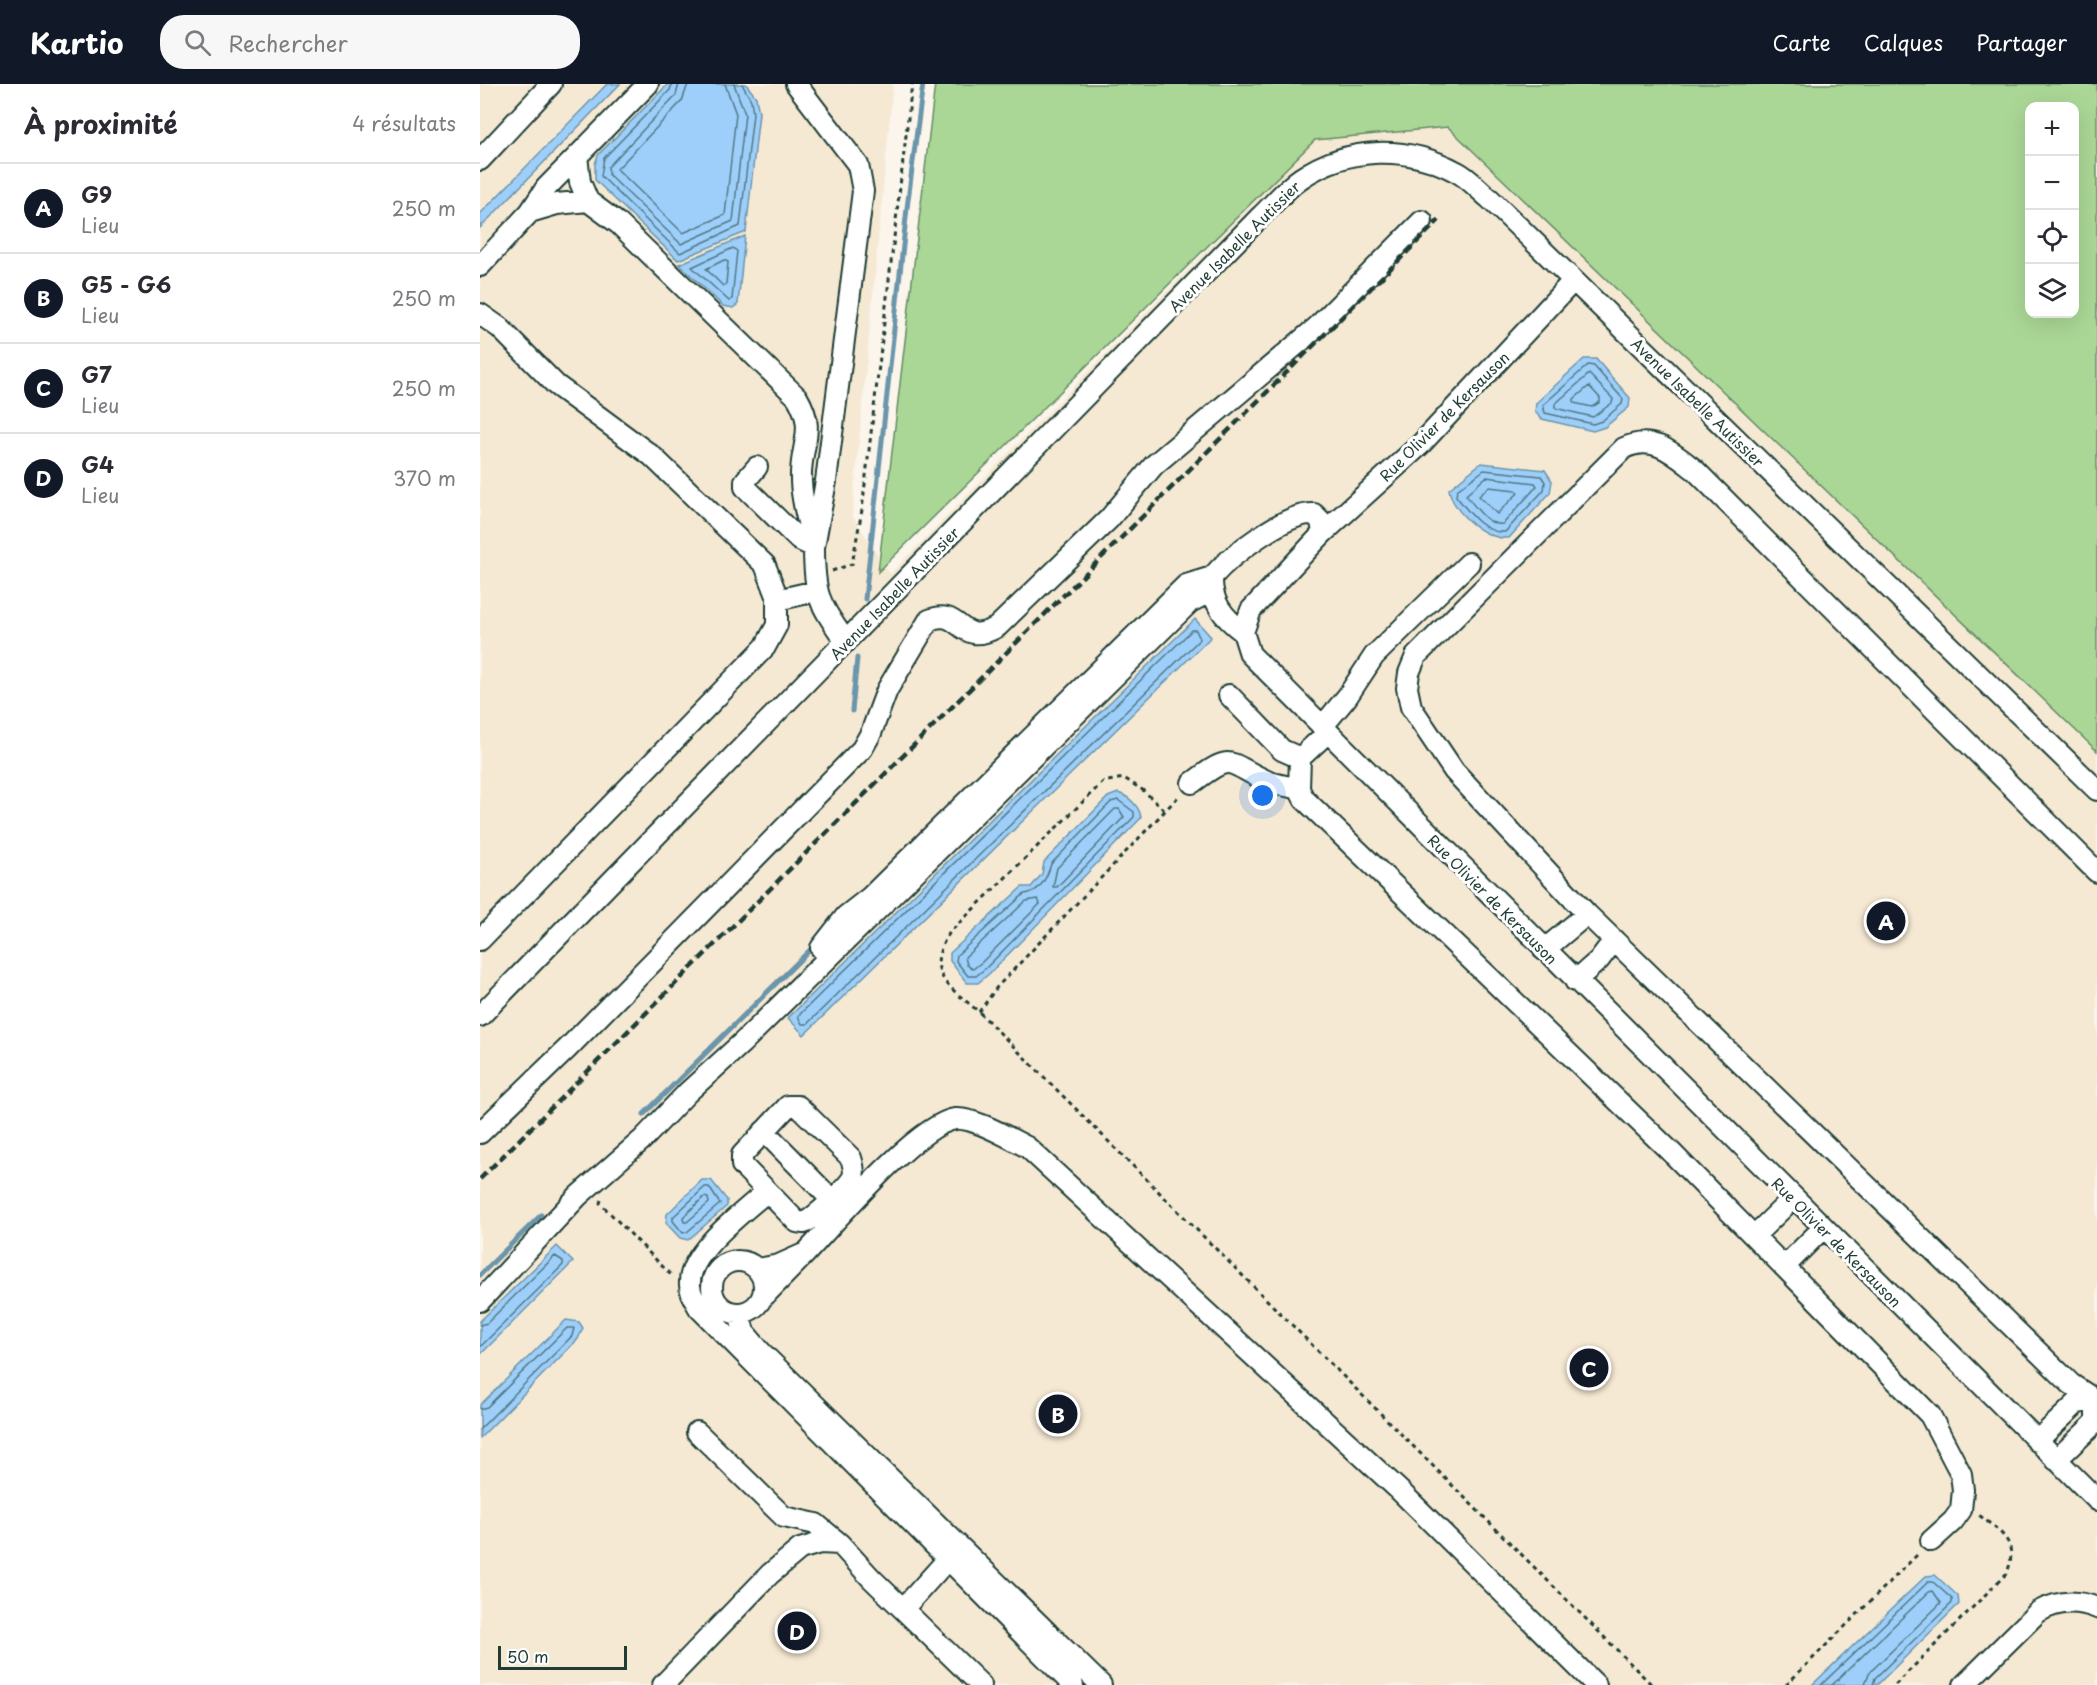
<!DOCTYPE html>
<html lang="fr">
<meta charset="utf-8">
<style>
:root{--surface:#fff;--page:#f7f7f7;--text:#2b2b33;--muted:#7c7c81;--line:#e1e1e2;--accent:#111827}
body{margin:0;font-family:"Playpen Sans",sans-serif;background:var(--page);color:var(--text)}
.controls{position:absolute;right:18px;top:18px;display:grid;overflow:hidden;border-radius:12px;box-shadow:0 6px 24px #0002}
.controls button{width:54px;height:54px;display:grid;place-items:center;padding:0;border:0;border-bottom:2px solid var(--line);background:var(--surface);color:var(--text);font:30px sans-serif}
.scale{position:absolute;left:18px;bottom:15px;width:129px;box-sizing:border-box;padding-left:6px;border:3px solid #1f3d34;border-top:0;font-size:16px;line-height:21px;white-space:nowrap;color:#1f3d34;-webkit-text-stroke:4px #fff;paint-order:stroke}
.you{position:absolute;left:783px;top:712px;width:21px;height:21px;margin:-15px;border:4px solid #fff;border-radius:50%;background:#1a73e8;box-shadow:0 0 0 9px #1a73e833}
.badge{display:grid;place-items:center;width:39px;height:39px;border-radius:50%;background:var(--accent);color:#fff;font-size:20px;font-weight:700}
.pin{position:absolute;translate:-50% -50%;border:3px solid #fff;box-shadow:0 2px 6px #0006}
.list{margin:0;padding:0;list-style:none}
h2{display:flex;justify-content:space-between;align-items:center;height:78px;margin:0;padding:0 24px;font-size:26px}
h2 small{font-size:20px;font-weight:400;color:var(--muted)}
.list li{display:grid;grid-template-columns:39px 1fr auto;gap:18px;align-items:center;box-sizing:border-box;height:90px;padding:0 24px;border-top:2px solid var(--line)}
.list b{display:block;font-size:22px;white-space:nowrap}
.list p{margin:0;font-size:20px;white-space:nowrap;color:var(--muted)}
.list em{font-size:20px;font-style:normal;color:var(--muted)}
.icon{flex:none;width:33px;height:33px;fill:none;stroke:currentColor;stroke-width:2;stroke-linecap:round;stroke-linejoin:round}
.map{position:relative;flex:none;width:1617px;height:1601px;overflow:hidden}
header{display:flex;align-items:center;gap:36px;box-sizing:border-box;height:84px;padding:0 30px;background:var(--accent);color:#fff}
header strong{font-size:28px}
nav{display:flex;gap:33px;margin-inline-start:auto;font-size:21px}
.search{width:420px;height:54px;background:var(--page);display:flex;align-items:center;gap:15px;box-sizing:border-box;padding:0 21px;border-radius:24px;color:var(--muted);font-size:22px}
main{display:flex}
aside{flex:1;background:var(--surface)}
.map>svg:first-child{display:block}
</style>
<header>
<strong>Kartio</strong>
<div class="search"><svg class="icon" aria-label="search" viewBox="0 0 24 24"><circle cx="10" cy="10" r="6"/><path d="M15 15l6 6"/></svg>Rechercher</div>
<nav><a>Carte</a><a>Calques</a><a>Partager</a></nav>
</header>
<main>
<aside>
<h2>À proximité<small>4 résultats</small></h2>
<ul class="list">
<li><span class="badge">A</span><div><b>G9</b><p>Lieu</p></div><em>250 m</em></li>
<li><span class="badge">B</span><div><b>G5 - G6</b><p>Lieu</p></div><em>250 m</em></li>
<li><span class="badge">C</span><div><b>G7</b><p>Lieu</p></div><em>250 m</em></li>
<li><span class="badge">D</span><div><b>G4</b><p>Lieu</p></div><em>370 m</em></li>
</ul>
</aside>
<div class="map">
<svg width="1617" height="1601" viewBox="0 0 1617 1601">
<rect width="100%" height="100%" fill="#fbf5eb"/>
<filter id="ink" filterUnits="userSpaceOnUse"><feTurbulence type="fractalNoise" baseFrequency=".0167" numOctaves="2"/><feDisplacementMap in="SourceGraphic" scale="12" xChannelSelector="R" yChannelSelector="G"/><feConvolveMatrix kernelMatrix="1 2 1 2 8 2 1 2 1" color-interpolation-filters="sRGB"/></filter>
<g filter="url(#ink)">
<path fill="#f6e9d4" d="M0,0h413l-41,431 38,59 425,-434 133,-13 649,624v934h-1617z"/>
<path fill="#aad796" stroke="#648a65" stroke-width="1.5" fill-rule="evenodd" d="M455,0h1162v667l-649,-624 -133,13 -437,432zM1550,22h44v208h-44z"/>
<path fill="#9dcffa" stroke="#6b95ab" stroke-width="1.5" d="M127,0h13l-140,144v-14z
M188,0h78l10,13 3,16 -13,119 -68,28 -83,-80v-16l3,-9z
M265,152l-7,68 -5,4 -10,-2 -44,-42z
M1104,275h12l34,39 -1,9 -24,20 -12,4 -51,-12 -7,-7 1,-9z
M1001,379l64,7 7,11 -2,12 -41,45c-24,2 -57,-26 -60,-49z
M715,535l16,18 -407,398 -16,-17z
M638,709c11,3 22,14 23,25l-151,155 -12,10h-11l-17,-22v-8l72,-66h9l11,-13 2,-12 64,-65z
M222,1096h9l16,20v6l-39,34 -8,-2 -14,-15 1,-9z
M77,1162l16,16 -93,93v-34z
M86,1236l13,2 4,6 -5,11 -98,99v-33z
M1455,1491l23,21 1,8 -82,81h-65l114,-109z"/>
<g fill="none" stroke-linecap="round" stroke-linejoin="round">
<path stroke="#517783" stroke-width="1.5" d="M192,0l-2,6 -66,68 -3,18 79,77 60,-27 13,-112 -2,-14 -9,-16
M199,0l-3,11 -68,72 1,8 72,69 52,-23 12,-107 -11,-30
M208,0l-6,17 -65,68 66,64 42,-18 11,-101 -11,-30
M253,164l4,3 -5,48 -3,2 -37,-34z
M244,176l4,2 -2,22 -3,2 -17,-17z
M1108,281l6,1 29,33 -1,5 -20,17 -9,3 -48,-11 -2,-8z
M1109,290l24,25 -1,4 -19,14 -38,-9v-4z
M1109,302l11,12v4l-8,5 -18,-4v-4z
M1004,386l57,6 4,6 -1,8 -39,42c-21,2 -37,-21 -49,-36l1,-6z
M1006,393l49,6 2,3 -34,38c-15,3 -29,-19 -37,-29z
M1009,403l27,3 2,3 -21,21 -18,-18z
M712,546h4l4,9 -393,385h-5l-4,-8z
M638,716l16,12v5l-148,151 -10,8h-8l-12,-15 1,-6 67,-61c16,-1 23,-16 27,-30l60,-62z
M635,725h4l5,8 -67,70h-4l4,-19z
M558,815l2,5 -58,58 -9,7 -6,-4 -2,-8 61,-56z
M225,1103h4l11,17 -33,28 -4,1 -10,-12v-4z
M224,1113l4,1 1,5 -22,19h-3l-1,-5z
M0,1241l7,-2 68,-67 8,5v4l-83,82
M0,1325l7,-2 80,-79h7l-2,8 -92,93
M1341,1601l107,-103h5l19,17v4l-77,75 -2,7
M1352,1601l97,-93 4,-1 8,12 -72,70 -4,12"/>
<path stroke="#6b95ab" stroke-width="5" d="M385,515l42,-391 16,-124
M372,627l5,-53
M164,1030l171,-169
M0,1191l61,-60"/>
<defs>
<path id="minor" d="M97,72l3,26 8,19
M0,76l71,-76
M50,128l27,-8 31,-3 31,23 178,173c19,32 5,44 4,76 -1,24 8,51 13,74l12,-66 37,-290 -5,-26 -62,-81
M0,182l50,-54 16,-24 102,-104
M1093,197l-152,163 -98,89 -72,77 -8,22 7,22 847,846
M0,230l20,14 56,57 96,71 113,109 12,31v29l-12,22 -285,293
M277,383l-12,14v6l54,53 15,7c0,50 5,55 32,95
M297,516l39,-9
M763,548c-20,-15 -32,-30 -31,-55 18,-21 74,-65 102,-63l7,7 2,12
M749,611l53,55 18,8 27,-25
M842,643l25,-30 27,-41 95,-93
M820,674l-1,31 5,10 368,354 258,262 31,59 2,16 -2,20 -8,11 -22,20
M712,699c42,-32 34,-20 75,-2 9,4 22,5 32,8
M1617,788l-402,-402c-22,-17 -42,-36 -71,-22l-208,208 -7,17 -2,15 4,19 43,64 133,143 484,470 26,17
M341,864l25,-32 23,-18 317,-313 26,-8
M1064,866l43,-36
M1095,897l24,-21 15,-20
M0,932l781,-800c13,-12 25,-28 40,-38 47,-32 106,-33 156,-6 12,6 22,18 32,26l608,592
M308,1022h10l53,52c2,6 4,13 2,19 -5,10 -39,41 -49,46l-7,-1 -55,-57v-10z
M284,1047l67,68
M0,1049l88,-85 294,-299 9,-16 16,-43 42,-70c33,-14 29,29 68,7l112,-108 45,-54 162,-137 106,-107
M287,1107c-22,20 -77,60 -77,91 -1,9 4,18 9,26l374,377
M1274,1152l39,-38
M326,1169c28,-30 112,-129 149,-134 19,-2 54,19 72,28l372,343 197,195
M232 1203a26 26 0 1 1 52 0a26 26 0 1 1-52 0Z
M1304,1183l39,-39
M278,1185l21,-4 27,-12 -43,44
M0,1217l98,-105 65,-57 45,-47 54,-49 448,-441 22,-11
M259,1229l5,19 18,21 339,332
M217,1348l87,85 32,7 24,20
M1557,1357l40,-38 19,-3v22l-40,38
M423,1525l44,-49
M183,1601l107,-111 30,-25 20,-6 20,1 31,34 110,107
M1484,1601l74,-73c19,-11 38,-13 59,-4"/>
</defs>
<use href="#minor" stroke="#1f3d34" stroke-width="24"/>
<path stroke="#1f3d34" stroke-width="3" stroke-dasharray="4.5 4.5" stroke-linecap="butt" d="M352,487l20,-7 10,-54 50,-426
M684,726l-20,-19 -20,-13 -21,4 -153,150c-28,41 -1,54 29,80l673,673
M499,928l18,-25 183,-192
M121,1116l-1,3 73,74
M1306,1601l133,-132
M1415,1601l112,-112c12,-32 -6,-40 -28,-58"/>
<use href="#minor" stroke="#fff" stroke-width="20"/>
<path stroke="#1f3d34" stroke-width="4.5" stroke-dasharray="9 4.5" stroke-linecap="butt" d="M0,1095l959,-959"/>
</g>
</g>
<g text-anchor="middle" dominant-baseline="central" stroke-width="6" stroke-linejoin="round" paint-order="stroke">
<g font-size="15" fill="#1f3d34" stroke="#fff">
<text transform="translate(754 162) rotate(-45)">Avenue Isabelle Autissier</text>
<text transform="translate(1218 318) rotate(44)">Avenue Isabelle Autissier</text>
<text transform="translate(964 332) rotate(-45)">Rue Olivier de Kersauson</text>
<text transform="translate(414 509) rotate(-46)">Avenue Isabelle Autissier</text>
<text transform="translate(1013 815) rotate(45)">Rue Olivier de Kersauson</text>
<text transform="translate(1357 1158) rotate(45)">Rue Olivier de Kersauson</text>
</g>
</g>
</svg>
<div class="controls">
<button>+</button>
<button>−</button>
<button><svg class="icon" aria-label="locate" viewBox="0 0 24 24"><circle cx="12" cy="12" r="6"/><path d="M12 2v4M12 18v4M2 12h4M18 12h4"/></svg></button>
<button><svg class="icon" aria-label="layers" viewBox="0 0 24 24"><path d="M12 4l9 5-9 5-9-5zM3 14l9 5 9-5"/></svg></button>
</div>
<div class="scale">50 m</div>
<div class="you"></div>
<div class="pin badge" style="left:1406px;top:837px">A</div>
<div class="pin badge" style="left:578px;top:1330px">B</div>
<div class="pin badge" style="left:1109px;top:1284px">C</div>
<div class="pin badge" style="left:317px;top:1547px">D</div>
</div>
</main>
